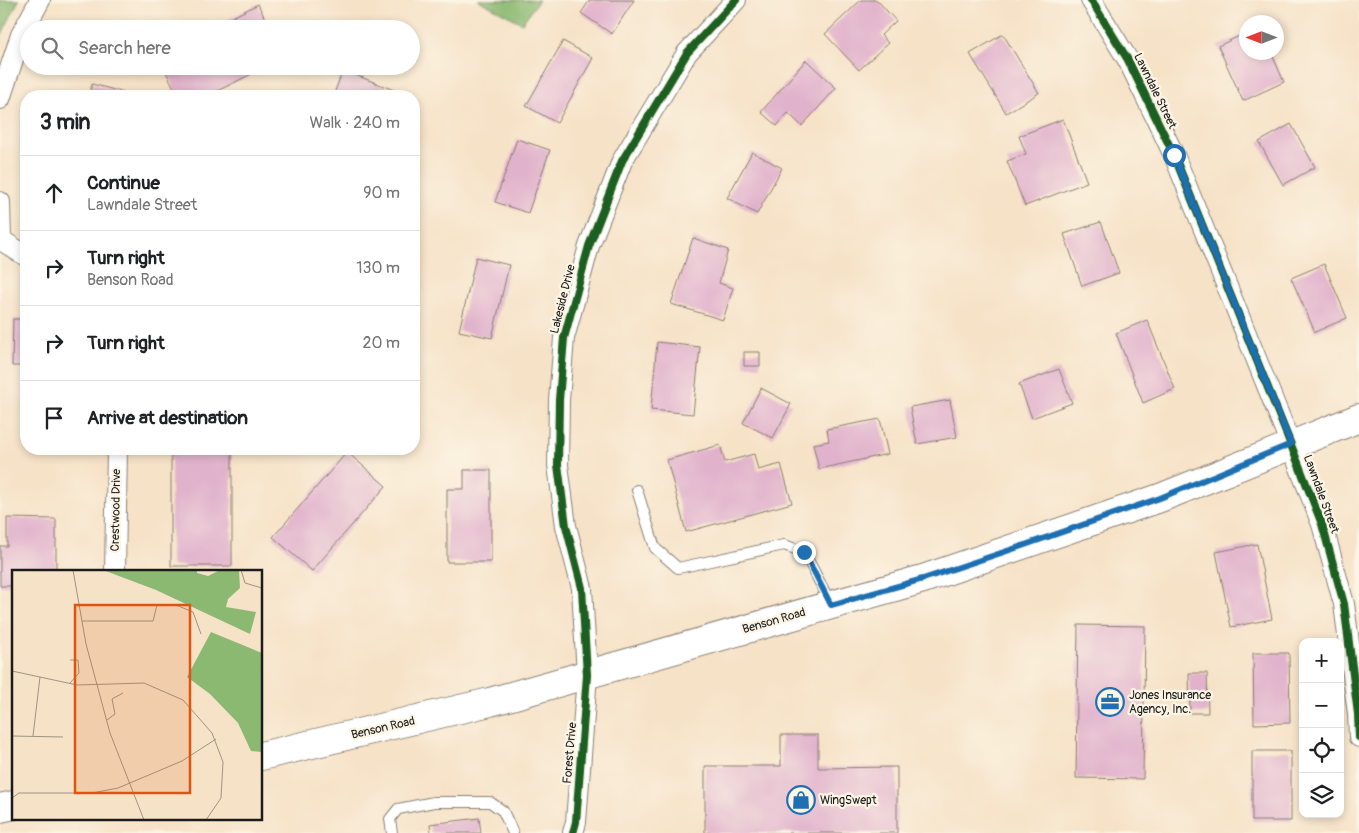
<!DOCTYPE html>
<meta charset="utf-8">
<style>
:root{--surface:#fff;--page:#f6f6f6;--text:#202124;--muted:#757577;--line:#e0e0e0}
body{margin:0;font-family:Pangolin,sans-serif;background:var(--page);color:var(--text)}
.controls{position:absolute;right:15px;bottom:15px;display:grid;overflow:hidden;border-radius:10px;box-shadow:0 2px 8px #0003}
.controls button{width:45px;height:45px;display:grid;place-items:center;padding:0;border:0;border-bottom:1px solid var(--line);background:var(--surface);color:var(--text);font:25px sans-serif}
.compass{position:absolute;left:1239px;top:15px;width:45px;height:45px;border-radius:50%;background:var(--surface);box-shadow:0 2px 8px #0003;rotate:270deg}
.stop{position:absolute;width:15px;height:15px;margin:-11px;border:4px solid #1f6fb2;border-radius:50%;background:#fff}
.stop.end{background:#1f6fb2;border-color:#fff;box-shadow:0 1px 5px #0008}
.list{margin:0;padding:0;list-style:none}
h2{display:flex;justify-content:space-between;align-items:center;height:65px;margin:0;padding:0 20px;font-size:21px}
h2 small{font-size:16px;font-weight:400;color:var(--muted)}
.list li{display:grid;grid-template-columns:32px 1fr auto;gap:15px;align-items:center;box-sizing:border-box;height:75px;padding:0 20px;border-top:1px solid var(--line)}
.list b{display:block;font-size:19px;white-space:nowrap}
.list p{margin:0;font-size:16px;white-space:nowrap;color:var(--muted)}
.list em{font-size:16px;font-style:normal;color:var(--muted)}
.icon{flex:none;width:28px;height:28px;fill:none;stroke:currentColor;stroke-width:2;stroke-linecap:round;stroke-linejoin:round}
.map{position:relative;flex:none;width:1359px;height:833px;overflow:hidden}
.search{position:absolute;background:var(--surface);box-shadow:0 2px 8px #0003;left:20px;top:20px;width:400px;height:55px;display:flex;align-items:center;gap:12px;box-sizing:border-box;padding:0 18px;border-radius:28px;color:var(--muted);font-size:19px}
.panel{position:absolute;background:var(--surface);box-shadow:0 2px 8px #0003;left:20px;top:90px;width:400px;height:365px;border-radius:20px}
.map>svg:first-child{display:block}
</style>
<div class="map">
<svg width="1359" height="833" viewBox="0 0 1359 833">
<rect width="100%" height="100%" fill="#fcf5e5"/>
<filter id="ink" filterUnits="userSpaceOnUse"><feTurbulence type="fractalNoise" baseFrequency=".02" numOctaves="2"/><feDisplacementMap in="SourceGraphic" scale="10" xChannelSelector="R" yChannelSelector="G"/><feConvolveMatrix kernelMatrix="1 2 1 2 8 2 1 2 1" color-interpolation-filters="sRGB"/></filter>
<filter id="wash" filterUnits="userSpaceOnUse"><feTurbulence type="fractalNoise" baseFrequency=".0096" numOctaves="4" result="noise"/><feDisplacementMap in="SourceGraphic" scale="20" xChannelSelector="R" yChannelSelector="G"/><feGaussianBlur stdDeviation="1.12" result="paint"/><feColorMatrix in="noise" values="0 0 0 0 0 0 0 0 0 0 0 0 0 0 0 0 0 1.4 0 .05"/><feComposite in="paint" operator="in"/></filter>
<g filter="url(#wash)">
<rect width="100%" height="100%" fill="#f6e2c7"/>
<path fill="#8cb972" stroke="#546a47" d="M0,0h19l-19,38z
M478,0h61l-17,23z"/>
<g id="blocks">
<path fill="#e1b2cc" d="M590,0h44l-22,34 -31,-21z
M861,0h16l19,21 -15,14 7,8 -29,27 -34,-36z
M258,4l12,25h-61z
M1246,33v19h25l13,30 -41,19 -25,-55z
M1003,34l36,59 -33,20 -36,-59z
M563,41l30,17 -36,65 -31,-17z
M806,60l30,28 -34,38 -14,-13 -11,13 -16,-14z
M163,66h105l-61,30h-29z
M343,70l56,22 -1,4h-65z
M92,84l45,12h-48z
M1063,119l24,63 -62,24 -18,-45 19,-7 -7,-18z
M1291,124l24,43 -32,18 -24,-43z
M517,139l33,11 -22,63 -33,-11z
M752,152l30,16 -25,46 -30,-16z
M1101,222l18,51 -37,13 -18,-52z
M693,238l35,12 -9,33 14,5 -10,32 -52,-16z
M476,257l33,8 -17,73 -33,-7z
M1324,264l23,54 -32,14 -24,-54z
M13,319h13v47h-14z
M1147,320l28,69 -32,14 -27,-70z
M657,342l43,5 -7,67 -42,-4z
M744,352h16v14h-16z
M1059,369l13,34 -40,15 -13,-34z
M761,388l30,16 -18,34 -30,-15z
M950,400l7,37 -40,7 -7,-37z
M880,419l8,35 -69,15 -6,-25 16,-3 -2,-12z
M720,445l5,17 29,-8 4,16 23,-6 11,39 -106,29 -19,-72z
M171,452h61v114h-61z
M347,452l39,34 -74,85 -39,-34z
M464,470h27v92h-44v-73h17z
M7,518l49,1v53h-42v14h-14v-40h7z
M1257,544l15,75 -41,8 -15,-75z
M1078,625l67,1 -2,153 -67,-1z
M1253,653h36l1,70 -36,1z
M1189,673h18l1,40h-18z
M781,735h37v33l79,-1v66h-192v-67h76z
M1252,751h39v70h-39z
M479,818l2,15h-50l-1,-9z"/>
</g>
</g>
<g filter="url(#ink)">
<use href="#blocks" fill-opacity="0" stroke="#897f72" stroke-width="1"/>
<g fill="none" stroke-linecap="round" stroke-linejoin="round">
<defs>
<path id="lane" d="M637,490l18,58 23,20 106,-23 20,7 27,52
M392,833l-2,-14 8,-10 36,-7h56l13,9 10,22"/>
<path id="street" d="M1091,0l37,60 46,95 117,290 31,79 22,80 14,110 1,23
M0,99l21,-64 19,-35
M0,202l1,38 25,16
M115,572l2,-123
M573,833l3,-11 11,-147 -5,-87 -16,-62 -8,-61 1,-65 5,-62 25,-92 33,-85 65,-108 49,-53"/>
<path id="secondary" d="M261,756l229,-54 433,-123 237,-81 199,-80
M0,808l14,-3"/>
</defs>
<use href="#lane" stroke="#897f72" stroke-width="12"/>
<use href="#street" stroke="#897f72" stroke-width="22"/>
<use href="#secondary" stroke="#897f72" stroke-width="30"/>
<use href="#lane" stroke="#fff" stroke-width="10"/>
<use href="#street" stroke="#fff" stroke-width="20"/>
<use href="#secondary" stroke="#fff" stroke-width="28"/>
<defs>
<path id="cycleway" d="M1091,0l37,60 46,95 117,290 31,79 22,80 14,110 1,23
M573,833l3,-11 11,-147 -5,-87 -16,-62 -8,-61 1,-65 5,-62 25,-92 33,-85 65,-108 49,-53"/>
</defs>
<use href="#cycleway" stroke="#fcf5e5" stroke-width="11"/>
<use href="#cycleway" stroke="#1b5e20" stroke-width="8"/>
</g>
</g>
<g fill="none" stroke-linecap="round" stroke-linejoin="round" filter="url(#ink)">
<path stroke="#1f6fb2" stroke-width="6" d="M804,552l27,53 92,-26 99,-33 138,-48 131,-54 -117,-289"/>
</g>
<defs>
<symbol id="office-ring" viewBox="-11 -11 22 22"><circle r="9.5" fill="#fcf5e5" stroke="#1f6fb2" stroke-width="1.5"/><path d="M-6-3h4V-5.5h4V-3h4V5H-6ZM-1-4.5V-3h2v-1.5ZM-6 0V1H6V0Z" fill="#1f6fb2"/></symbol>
<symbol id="shop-ring" viewBox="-11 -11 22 22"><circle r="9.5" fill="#fcf5e5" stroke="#1f6fb2" stroke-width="1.5"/><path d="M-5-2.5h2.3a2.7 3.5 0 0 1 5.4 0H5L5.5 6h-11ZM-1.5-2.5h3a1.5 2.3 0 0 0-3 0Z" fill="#1f6fb2"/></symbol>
</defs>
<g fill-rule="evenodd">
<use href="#office-ring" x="1094" y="686" width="32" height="32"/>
<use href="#shop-ring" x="785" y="784" width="32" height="32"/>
</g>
<g text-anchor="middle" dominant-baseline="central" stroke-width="4.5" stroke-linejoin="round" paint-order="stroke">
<g font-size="12" fill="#1c1c1c" stroke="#fcf5e5">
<text transform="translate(1155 91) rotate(64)">Lawndale Street</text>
<text transform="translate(563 299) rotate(-76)">Lakeside Drive</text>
<text transform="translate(1321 494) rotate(70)">Lawndale Street</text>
<text transform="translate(116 510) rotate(-89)">Crestwood Drive</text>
<text transform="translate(774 621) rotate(-16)">Benson Road</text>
<text transform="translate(383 728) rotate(-13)">Benson Road</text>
<text transform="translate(570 753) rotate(-85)">Forest Drive</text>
</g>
<g font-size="12" fill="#1c1c1c" stroke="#fcf5e5" text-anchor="start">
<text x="1129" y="695">Jones Insurance<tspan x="1129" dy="14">Agency, Inc.</tspan></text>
<text x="820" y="800">WingSwept</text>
</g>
</g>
<g transform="translate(12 570)">
<rect width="250" height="250" fill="#f6e2c7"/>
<path d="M91,0h94v3l11,3 12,-6h19l1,18 -12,11 -2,8 30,5 -6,22 -94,-44zM199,62l51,21v99l-11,-1 -13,-28 -28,-29 -23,-17z" fill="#8cb972"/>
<path fill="none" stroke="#9f9383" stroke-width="1" d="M61,0l13,74 24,89 34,87M229,0l4,13 17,5M70,51h71l4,-16h19l17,7 8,22M0,101l65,14 67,-2 39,17 29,33 11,29 -2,36 -15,22M58,113l9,-10 -1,-13h-8M95,150l8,-6 -3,-15 11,-6M0,166l51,1M21,166l7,-59M0,228l7,-5h73l26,-5 64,-27 34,-22"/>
<path fill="#de560d" fill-opacity="0.15" stroke="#de560d" stroke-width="2.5" d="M63,35h115v188h-115z"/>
<rect width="250" height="250" fill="none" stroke="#1c1c1c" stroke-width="2.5"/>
</g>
</svg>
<div class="controls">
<button>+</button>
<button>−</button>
<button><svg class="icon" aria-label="locate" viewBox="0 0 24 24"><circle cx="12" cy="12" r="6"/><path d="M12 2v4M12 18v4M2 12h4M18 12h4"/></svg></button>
<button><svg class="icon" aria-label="layers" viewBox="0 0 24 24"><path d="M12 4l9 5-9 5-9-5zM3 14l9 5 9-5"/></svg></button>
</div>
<svg class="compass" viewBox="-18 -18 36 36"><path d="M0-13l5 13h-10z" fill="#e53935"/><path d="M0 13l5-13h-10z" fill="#757577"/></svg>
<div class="stop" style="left:1174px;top:155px"></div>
<div class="stop end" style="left:804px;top:552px"></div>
<div class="search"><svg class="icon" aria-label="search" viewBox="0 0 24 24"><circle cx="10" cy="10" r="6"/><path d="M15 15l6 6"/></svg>Search here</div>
<section class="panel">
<h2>3 min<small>Walk · 240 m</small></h2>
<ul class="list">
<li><svg class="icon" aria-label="ahead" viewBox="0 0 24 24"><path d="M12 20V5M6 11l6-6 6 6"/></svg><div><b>Continue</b><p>Lawndale Street</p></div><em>90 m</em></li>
<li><svg class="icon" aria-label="right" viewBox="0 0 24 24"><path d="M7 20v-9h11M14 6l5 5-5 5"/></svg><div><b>Turn right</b><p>Benson Road</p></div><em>130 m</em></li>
<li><svg class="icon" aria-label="right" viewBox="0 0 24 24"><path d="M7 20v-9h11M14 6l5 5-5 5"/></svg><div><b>Turn right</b></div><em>20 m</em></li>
<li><svg class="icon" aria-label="arrive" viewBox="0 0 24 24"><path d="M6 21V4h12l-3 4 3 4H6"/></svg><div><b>Arrive at destination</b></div></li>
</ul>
</section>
</div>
